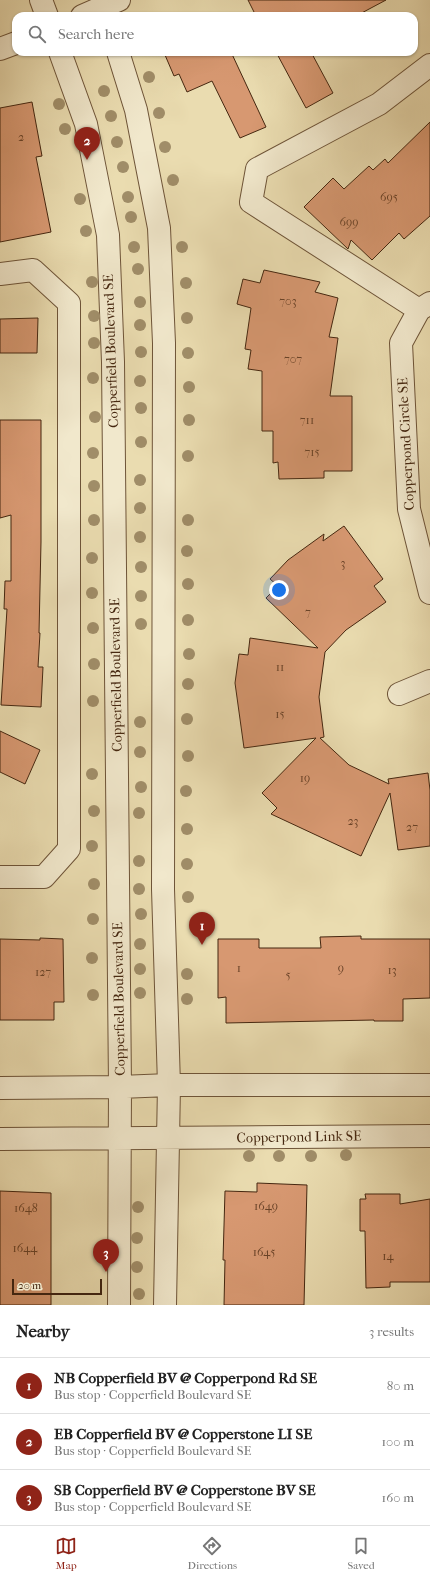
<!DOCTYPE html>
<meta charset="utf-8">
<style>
:root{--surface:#fff;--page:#f6f6f6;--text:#222;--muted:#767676;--line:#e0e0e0;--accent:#8f2418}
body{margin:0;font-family:"IM FELL French Canon",serif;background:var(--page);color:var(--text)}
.scale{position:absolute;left:12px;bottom:10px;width:90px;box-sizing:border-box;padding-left:4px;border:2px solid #452710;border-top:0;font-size:11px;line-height:14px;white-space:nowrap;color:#452710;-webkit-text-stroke:3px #f1e8cc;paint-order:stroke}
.you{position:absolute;left:279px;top:590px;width:14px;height:14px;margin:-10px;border:3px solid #fff;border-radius:50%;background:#1a73e8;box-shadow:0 0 0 6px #1a73e833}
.badge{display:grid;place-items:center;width:26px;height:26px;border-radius:50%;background:var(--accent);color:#fff;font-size:13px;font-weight:700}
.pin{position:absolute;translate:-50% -33px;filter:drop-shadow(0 1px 2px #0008)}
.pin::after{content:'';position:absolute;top:21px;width:14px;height:12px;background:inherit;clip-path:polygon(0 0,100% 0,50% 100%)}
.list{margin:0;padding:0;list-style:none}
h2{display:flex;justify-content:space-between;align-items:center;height:52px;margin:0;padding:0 16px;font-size:17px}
h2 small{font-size:13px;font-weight:400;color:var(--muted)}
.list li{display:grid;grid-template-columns:26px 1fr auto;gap:12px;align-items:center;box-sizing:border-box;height:56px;padding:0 16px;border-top:1px solid var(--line)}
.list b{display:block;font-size:15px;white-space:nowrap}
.list p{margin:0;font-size:13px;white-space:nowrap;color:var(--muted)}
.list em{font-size:13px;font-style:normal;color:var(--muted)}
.icon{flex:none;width:22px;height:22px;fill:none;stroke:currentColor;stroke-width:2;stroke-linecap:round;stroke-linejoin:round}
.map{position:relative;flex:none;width:430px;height:1305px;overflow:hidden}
.search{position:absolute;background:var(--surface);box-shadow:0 1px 3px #0004;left:12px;right:12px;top:12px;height:44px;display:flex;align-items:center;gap:10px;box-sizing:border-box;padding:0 14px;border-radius:12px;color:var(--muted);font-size:15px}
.sheet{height:220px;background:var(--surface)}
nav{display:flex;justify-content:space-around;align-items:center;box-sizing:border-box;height:56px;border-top:1px solid var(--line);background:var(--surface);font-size:11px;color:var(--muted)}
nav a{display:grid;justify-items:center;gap:2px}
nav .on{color:var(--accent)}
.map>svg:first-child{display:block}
</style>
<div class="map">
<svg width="430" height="1305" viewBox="0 0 430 1305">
<rect width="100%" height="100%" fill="#eadcb0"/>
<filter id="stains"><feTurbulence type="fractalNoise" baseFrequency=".005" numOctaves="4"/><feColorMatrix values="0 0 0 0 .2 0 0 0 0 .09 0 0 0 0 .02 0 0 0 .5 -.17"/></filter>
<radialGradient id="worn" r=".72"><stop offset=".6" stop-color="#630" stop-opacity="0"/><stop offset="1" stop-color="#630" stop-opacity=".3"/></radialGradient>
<path fill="#d79871" stroke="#452710" d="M248,0h138l-30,16h-100z
M170,52h61l35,75 -26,11 -28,-57 -25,11 -8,-18 -5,2 -9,-21z
M276,52h35l22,41 -27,15z
M32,102l10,54 -6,1 15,75 -51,10v-134z
M430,122v94l-26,23 -5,-6 -27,27 -21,-20 -3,9 -44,-42 29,-29 11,11 25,-23 4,4 12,-11 3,4z
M264,270l56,12 -5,10 23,6 -9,39 9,1 -8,58h22v75h-28v7l-45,1 -1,-17 -5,1v-32h-11v-60l-14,-2 3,-19 -6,-1 6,-41 -14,-4 6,-25 17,4z
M38,318l-1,35h-37v-34z
M0,420h41v122l-2,91h1l-2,34h5l-2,40 -40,-2 6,-96h-3l1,-28h6v-66l-11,3z
M344,526l39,53 -9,7 12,16 -40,28 -21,22 -6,45 5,40 -4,1 29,27 40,19 -1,-5 40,-6 2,17v56l-32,4 -8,-57 -29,63 -90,-42 6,-6 -15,-15 54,-55 -72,10 -9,-65 4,-29 9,1 2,-17 68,10 -52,-50 12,-12 -8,-7 18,-19 36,-26 -1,7z
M0,731l40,19 -15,34 -25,-12z
M361,936v3h69v59l-27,1v22h-29v-1l-148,3v-26l-8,1v-59h41v9h62l-1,-11z
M40,938l23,1 1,63h-10v18h-54v-81l40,1z
M257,1183l50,2 -3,120h-80l1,-45h-2l2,-69 32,1z
M0,1191l51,2v112h-51z
M365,1194h35v10l30,-5v83h-40v5l-24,1 -1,-57h-5v-32h6z"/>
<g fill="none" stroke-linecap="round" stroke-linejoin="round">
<defs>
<path id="minor" d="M41,0l6,16
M82,16l37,-16
M0,49l16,-6
M60,52l26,72 22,111 5,127 7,725 -1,218
M118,52l18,58 23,118 5,115 -1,546 6,196 -4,220
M0,274l33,-4 36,33v546l-25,28h-44
M430,303l-11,7 -18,33 8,166 21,84
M419,310l-168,-108 6,-33 122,-65 51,-39
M399,694l31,-13
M0,1088l120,-1 49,-2h261
M0,1139l430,-3"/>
</defs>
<use href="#minor" stroke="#6e5438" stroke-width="24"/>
<use href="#minor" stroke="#f1e8cc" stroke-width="22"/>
</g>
<g fill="#a08d68">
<circle cx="149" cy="77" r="6"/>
<circle cx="104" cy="91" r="6"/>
<circle cx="59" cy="104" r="6"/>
<circle cx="159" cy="113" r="6"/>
<circle cx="111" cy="116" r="6"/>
<circle cx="65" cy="129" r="6"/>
<circle cx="117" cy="142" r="6"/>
<circle cx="165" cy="147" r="6"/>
<circle cx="123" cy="167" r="6"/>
<circle cx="173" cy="180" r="6"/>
<circle cx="128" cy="197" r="6"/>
<circle cx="80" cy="199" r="6"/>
<circle cx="131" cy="217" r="6"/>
<circle cx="86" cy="231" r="6"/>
<circle cx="134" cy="247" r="6"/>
<circle cx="182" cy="247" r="6"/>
<circle cx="138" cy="269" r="6"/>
<circle cx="92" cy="282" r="6"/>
<circle cx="186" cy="283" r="6"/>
<circle cx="140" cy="302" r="6"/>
<circle cx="94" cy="316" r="6"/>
<circle cx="187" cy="318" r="6"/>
<circle cx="140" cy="325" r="6"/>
<circle cx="94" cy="343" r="6"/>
<circle cx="141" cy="352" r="6"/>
<circle cx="188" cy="353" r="6"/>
<circle cx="93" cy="378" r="6"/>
<circle cx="140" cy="381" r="6"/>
<circle cx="189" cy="387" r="6"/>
<circle cx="141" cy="408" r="6"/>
<circle cx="95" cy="417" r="6"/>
<circle cx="189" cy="420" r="6"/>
<circle cx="141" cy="442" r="6"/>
<circle cx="93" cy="453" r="6"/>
<circle cx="188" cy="456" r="6"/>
<circle cx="140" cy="480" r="6"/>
<circle cx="94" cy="486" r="6"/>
<circle cx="140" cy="508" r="6"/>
<circle cx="94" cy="520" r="6"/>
<circle cx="188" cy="520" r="6"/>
<circle cx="140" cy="537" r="6"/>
<circle cx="187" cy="551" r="6"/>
<circle cx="92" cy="558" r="6"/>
<circle cx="141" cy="567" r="6"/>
<circle cx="188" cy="584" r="6"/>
<circle cx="92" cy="593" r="6"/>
<circle cx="141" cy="596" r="6"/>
<circle cx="188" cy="620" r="6"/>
<circle cx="141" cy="624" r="6"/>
<circle cx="93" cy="628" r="6"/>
<circle cx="189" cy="654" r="6"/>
<circle cx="94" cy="664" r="6"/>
<circle cx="188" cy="684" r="6"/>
<circle cx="93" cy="701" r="6"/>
<circle cx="187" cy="719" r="6"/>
<circle cx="140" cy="722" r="6"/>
<circle cx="140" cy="752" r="6"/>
<circle cx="188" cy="756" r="6"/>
<circle cx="92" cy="774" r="6"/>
<circle cx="141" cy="787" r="6"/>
<circle cx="186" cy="791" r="6"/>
<circle cx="94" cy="811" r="6"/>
<circle cx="139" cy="813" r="6"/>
<circle cx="187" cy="829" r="6"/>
<circle cx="92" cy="846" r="6"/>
<circle cx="139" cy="861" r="6"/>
<circle cx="187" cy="864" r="6"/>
<circle cx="94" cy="884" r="6"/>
<circle cx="139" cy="889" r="6"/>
<circle cx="188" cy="897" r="6"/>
<circle cx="141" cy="914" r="6"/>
<circle cx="93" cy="919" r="6"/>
<circle cx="140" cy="944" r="6"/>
<circle cx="92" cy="958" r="6"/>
<circle cx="140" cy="969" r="6"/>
<circle cx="187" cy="974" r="6"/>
<circle cx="140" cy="993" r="6"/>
<circle cx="93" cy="995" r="6"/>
<circle cx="187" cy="999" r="6"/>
<circle cx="346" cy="1155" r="6"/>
<circle cx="249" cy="1156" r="6"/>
<circle cx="279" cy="1156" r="6"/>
<circle cx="311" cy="1156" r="6"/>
<circle cx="138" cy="1207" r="6"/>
<circle cx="137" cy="1238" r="6"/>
<circle cx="137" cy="1267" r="6"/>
<circle cx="139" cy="1294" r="6"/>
</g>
<g text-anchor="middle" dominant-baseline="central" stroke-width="3" stroke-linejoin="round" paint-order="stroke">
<g font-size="12" fill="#6a4328">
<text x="21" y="137">2</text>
<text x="389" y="197">695</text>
<text x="349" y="222">699</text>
<text x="288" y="301">703</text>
<text x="293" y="359">707</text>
<text x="307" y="420">711</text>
<text x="312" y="452">715</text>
<text x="343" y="563">3</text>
<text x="308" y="612">7</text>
<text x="280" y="667">11</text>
<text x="280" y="714">15</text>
<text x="305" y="778">19</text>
<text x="353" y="821">23</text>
<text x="412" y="827">27</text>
<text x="239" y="968">1</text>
<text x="341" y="968">9</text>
<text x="392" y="970">13</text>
<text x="43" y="972">127</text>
<text x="288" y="975">5</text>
<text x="266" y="1206">1649</text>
<text x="26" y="1208">1648</text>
<text x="25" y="1248">1644</text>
<text x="264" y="1252">1645</text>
<text x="388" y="1256">14</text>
</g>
<g font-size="14" fill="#452710" stroke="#f1e8cc">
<text transform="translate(111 351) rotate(-92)">Copperfield Boulevard SE</text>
<text transform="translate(406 444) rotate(-93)">Copperpond Circle SE</text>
<text transform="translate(116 675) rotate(-91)">Copperfield Boulevard SE</text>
<text transform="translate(119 999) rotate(-91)">Copperfield Boulevard SE</text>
<text transform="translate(299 1137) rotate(-1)">Copperpond Link SE</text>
</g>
</g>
<rect width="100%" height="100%" filter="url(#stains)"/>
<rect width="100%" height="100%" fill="url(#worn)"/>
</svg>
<div class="scale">20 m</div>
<div class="you"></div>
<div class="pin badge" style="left:202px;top:945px">1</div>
<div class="pin badge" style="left:87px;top:160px">2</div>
<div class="pin badge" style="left:106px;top:1272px">3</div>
<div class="search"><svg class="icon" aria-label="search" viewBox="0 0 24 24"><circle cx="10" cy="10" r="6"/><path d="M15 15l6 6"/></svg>Search here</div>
</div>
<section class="sheet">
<h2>Nearby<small>3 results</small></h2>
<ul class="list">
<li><span class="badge">1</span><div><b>NB Copperfield BV @ Copperpond Rd SE</b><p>Bus stop · Copperfield Boulevard SE</p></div><em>80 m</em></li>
<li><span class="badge">2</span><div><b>EB Copperfield BV @ Copperstone LI SE</b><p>Bus stop · Copperfield Boulevard SE</p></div><em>100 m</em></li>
<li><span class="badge">3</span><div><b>SB Copperfield BV @ Copperstone BV SE</b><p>Bus stop · Copperfield Boulevard SE</p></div><em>160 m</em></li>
</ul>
</section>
<nav>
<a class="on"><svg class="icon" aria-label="map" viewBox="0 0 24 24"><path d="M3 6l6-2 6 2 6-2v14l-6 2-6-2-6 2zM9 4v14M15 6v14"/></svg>Map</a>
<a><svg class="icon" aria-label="directions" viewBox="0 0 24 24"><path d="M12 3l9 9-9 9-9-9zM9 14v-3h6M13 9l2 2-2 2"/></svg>Directions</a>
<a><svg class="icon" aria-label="saved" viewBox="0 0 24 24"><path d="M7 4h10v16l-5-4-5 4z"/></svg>Saved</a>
</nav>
